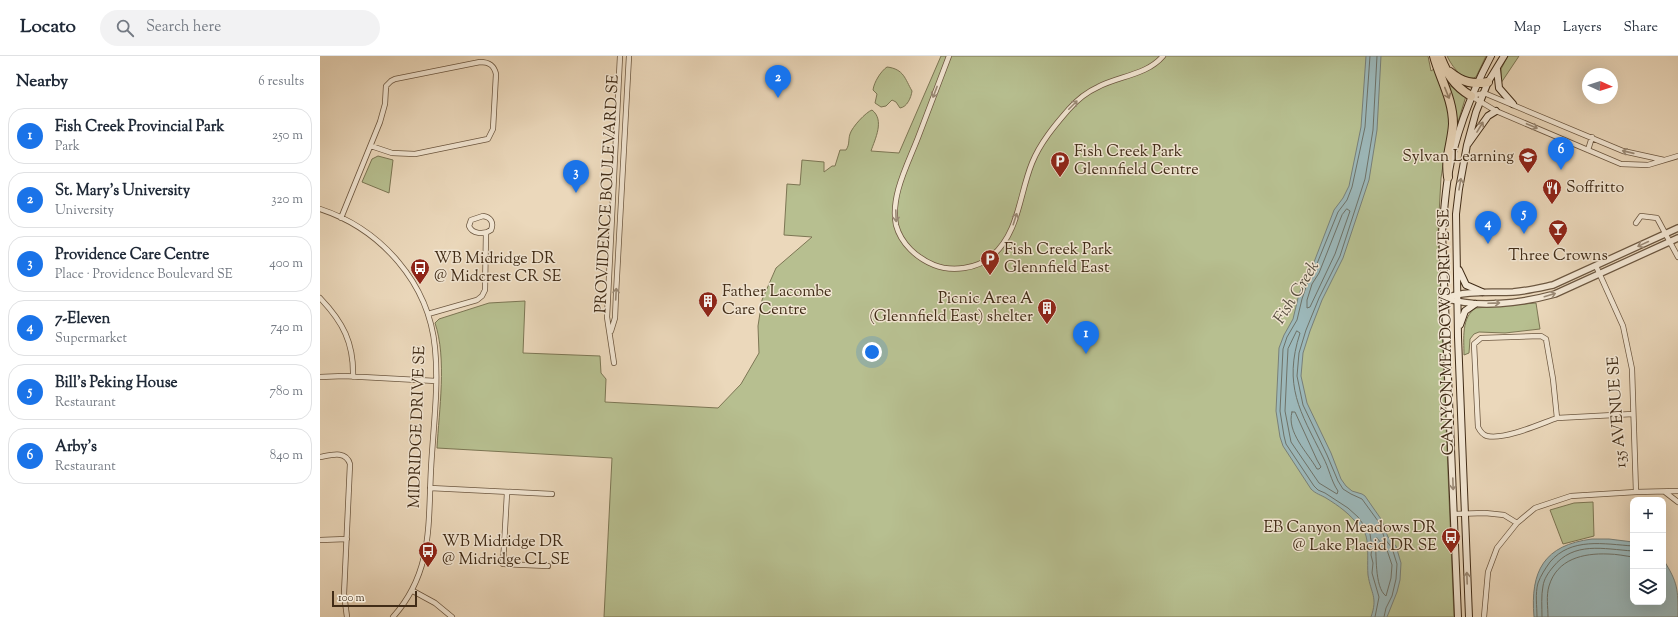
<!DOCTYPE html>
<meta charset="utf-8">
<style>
:root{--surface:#fff;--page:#f2f2f3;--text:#1f2937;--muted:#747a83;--line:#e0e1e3;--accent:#1a73e8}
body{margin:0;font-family:"Sorts Mill Goudy",serif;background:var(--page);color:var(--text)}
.controls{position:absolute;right:12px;bottom:12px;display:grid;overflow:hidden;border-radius:8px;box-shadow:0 4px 16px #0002}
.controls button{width:36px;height:36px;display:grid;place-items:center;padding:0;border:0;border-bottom:1px solid var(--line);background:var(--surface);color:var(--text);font:20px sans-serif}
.compass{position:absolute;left:1262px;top:12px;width:36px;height:36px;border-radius:50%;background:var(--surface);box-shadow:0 4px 16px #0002;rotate:93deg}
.scale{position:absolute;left:12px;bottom:10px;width:85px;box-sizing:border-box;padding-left:4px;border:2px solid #412c17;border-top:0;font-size:11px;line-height:14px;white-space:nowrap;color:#412c17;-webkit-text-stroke:3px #f2e6d3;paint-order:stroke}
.you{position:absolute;left:552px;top:296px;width:14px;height:14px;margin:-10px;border:3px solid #fff;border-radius:50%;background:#1a73e8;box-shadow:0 0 0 6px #1a73e833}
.badge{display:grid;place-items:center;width:26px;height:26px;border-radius:50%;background:var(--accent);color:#fff;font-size:13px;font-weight:700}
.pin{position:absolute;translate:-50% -33px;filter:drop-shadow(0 1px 2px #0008)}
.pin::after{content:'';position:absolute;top:21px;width:14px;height:12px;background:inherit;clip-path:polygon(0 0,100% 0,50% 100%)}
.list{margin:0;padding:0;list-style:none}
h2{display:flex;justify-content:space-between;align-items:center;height:52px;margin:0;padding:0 16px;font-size:17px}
h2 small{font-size:13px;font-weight:400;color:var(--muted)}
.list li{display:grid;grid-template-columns:26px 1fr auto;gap:12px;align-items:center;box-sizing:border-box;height:56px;margin:0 8px 8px;padding:0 8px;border:1px solid var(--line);border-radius:16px}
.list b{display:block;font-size:15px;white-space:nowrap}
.list p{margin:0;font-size:13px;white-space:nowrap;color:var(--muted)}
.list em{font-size:13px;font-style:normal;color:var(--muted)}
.icon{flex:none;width:22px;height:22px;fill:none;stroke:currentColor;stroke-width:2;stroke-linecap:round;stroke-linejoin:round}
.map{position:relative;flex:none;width:1358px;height:561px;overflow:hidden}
header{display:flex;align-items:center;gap:24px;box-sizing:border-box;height:56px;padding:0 20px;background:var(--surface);border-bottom:1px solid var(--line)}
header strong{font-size:19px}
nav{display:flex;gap:22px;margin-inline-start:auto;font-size:14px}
.search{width:280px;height:36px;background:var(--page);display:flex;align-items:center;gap:10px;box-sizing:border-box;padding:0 14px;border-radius:22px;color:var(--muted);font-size:15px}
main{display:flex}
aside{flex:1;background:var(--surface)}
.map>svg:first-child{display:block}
</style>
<header>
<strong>Locato</strong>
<div class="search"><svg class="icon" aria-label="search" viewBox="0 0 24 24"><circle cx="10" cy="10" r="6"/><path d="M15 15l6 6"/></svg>Search here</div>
<nav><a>Map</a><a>Layers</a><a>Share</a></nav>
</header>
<main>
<aside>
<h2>Nearby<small>6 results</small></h2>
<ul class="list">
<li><span class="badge">1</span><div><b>Fish Creek Provincial Park</b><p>Park</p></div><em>250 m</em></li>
<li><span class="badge">2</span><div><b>St. Mary's University</b><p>University</p></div><em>320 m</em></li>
<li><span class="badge">3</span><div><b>Providence Care Centre</b><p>Place · Providence Boulevard SE</p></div><em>400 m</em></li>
<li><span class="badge">4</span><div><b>7-Eleven</b><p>Supermarket</p></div><em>740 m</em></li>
<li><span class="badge">5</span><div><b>Bill's Peking House</b><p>Restaurant</p></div><em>780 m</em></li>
<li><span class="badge">6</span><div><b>Arby's</b><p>Restaurant</p></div><em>840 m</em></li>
</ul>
</aside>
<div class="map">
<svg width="1358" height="561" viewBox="0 0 1358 561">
<rect width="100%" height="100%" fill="#ebd8bb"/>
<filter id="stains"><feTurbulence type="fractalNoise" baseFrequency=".005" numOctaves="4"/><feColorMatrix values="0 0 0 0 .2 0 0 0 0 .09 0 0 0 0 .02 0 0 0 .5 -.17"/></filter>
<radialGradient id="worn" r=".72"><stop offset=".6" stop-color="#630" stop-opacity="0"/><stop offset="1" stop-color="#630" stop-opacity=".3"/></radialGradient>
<path fill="#b7bf90" stroke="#7c7654" d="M621,0h487l3,15 3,-2 15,37v21l-8,51 -3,54 16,385h-850l8,-159 -175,-10c2,-37 10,-90 -2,-125l4,-4 50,-16 36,-2 -2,52 77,3 1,17 5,6 -1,23 113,6 23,-24 18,-31 -1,-27 4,-26 14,-32 36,-31 -28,-2 3,-51 13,1 2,-25 22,2v10l8,-6h3l5,-16h6c4,-6 2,-10 4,-16 2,-7 16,-22 22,-24 13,10 3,29 -1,41l28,2z
M1127,0h39l-10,21c-13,6 -24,-11 -29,-21z
M1188,0h11l-18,27v-14z
M567,11c17,2 18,12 25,24 -1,7 -5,16 -12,17l-4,-6 -4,-2 -6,6 -5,1 -6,-4 2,-9 -4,-4c1,-8 8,-19 14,-23z
M1129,29l17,11 -8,26 -3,-1 -1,-18z
M58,100l15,4 -4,33 -27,-11 10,-23z
M1216,247l4,26 -35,4 -26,-1 -5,2 -4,5 -1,14 -5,2c0,-16 -3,-38 12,-47z
M1273,446l1,34 -31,8 -13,-34 24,-7z"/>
<path fill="#9cb8ba" stroke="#788079" d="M1046,0h15l-4,74 -8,50 -26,78 -21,42 -12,31 -7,22 -2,23 6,27 24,50 10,26 5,7 6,5 10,3 3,2 16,23 7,18 8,9 5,17 -1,17 -3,12 -10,25h-16c7,-20 0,-23 -3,-42 -1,-11 1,-29 -2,-39 -1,-4 -4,-7 -7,-10 -9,-12 -20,-20 -33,-28 -5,-3 -10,-4 -15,-9l-28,-43 -3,-9 -4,-26 3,-63 5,-13 9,-16 5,-21 6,-19 7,-9 23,-60 9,-12 6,-12 12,-59z
M1272,483h17l24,3v60h30v-43c15,24 15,29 15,58h-144c-4,-46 10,-72 58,-78z"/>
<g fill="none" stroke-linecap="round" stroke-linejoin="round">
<path stroke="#6e7268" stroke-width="1" d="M1050,0l-5,71 -13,60 -5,13 -9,12 -24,59 -6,10 -6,18 -5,21 -10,17 -4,12 -3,62 4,25 2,8 28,42 4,4 7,3 23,15 10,9 12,17 2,13 -1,8 2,8 -1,10 7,24 -4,20
M1057,0l-4,74 -8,49 -25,77 -21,42 -13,32 -7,23 -2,23 6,29 24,50 11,26 5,8 8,5 11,5 16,22 7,18 7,9 5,16 -1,15 -4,17 -6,12 -2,9
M1027,153l3,2 -15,43 -25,53 -3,1v-8l5,-16 7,-11 23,-58z
M977,275l3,2c-17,53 0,78 23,124 6,11 8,24 15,34l-1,3 -18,-11 -28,-41 -6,-31 2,-43 1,-19z
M972,356h3l22,48 4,7 -2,2h-2c-9,-16 -31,-37 -25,-57z
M1057,482l10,12 5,15 -1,13 -5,18c-12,-9 -9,-43 -11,-56z
M1217,561c0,-11 -2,-23 1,-34 3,-8 7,-14 12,-21 21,-25 54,-18 83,-16
M1222,561c0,-10 -1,-21 1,-31 1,-7 5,-13 10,-19 21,-26 50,-18 80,-16
M1228,561c0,-10 -2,-21 1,-31 8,-27 34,-33 59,-32 9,0 17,2 25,3"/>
<defs>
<path id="minor" d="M629,0c-10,26 -20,53 -30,79 -10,27 -29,60 -23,90 5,19 21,33 38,40 18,7 43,4 58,-9 27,-23 27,-61 40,-93 8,-20 23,-38 37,-54 8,-9 18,-17 29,-22 21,-11 49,-12 65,-31
M1151,40l25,15 125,53 27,1 30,-9
M1151,40l13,-3 139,58 41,9
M1268,94l4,-13
M0,153c61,20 109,74 115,139 4,39 -2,81 -4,121 -3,56 2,103 -38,148
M163,160c8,1 11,7 8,14 -7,5 -19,4 -22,-4l2,-6z
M21,162l39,-96 5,-18 1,-18 5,-5 4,-2 85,-17c9,0 14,3 16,12l-3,55 -5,10 -73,15 -23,-1 -21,-7
M1316,167l5,-7 16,2 21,39
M1276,210l27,60 9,43 4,123
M0,242c23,24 34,45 33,79
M108,258l49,-14 5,-4 3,-6 1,-57
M291,275l4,-13 1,-24 13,-238
M1221,280l5,3 7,40 4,39c-17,6 -52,22 -70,18 -4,-1 -7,-5 -9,-9l-4,-83 7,-6z
M294,307l-7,-46 13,-261
M0,321l24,-1 92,5
M1237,362l76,-4
M0,401c11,-2 26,-7 30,7l-6,130 3,23
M110,432l122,6
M1345,436l13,10
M187,437l-4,71 45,2
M1134,458l31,-1 19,2 13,8
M0,484l27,-1
M93,535l22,12 17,14
M1164,561l4,-45 9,-24 20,-25 18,-15 36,-12 65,-4 42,-1"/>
<path id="tertiary" d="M1125,242c22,-8 45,-5 68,-6 14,-1 26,-4 40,-7l125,-57
M1125,242c33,11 77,5 110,-4l123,-56"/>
<path id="secondary" d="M1177,13l2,19 14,16
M1148,88l20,-28 8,-5
M1139,214l7,15 16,7
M1140,269l5,-14 10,-7
M1138,561l-16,-385c2,-18 3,-37 6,-55 7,-43 23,-83 43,-121
M1149,561l-11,-280 -2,-123 3,-25 8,-44 9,-33 12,-30 16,-26"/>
<path id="motorway" d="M1114,0c6,23 19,43 19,68 -1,19 -8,32 -5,53
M1120,0c7,18 14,30 31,40
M1130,16c12,10 23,13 38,10"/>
</defs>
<use href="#minor" stroke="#6c5740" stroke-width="6"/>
<use href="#tertiary" stroke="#6c5740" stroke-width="8"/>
<use href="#secondary" stroke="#412c17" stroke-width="8"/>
<use href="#motorway" stroke="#412c17" stroke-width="10"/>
<use href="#minor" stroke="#f2e6d3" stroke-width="4.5"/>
<use href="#tertiary" stroke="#f2e6d3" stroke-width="5.5"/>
<use href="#secondary" stroke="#f2e6d3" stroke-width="6"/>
<use href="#motorway" stroke="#ebd8bb" stroke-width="8"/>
</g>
<defs><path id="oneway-shaft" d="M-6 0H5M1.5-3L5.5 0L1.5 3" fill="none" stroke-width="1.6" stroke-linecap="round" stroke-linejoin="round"/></defs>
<g stroke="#9a8975">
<use href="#oneway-shaft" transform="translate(615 36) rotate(111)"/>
<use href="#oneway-shaft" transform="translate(753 49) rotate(-45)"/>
<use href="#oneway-shaft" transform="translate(1212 70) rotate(23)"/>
<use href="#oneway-shaft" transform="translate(1160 71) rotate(-59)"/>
<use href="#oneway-shaft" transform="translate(1308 96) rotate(-167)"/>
<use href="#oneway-shaft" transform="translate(1140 128) rotate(-80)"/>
<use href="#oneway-shaft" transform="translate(576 160) rotate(88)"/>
<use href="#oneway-shaft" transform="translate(695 163) rotate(-72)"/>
<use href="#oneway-shaft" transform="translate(1323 188) rotate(155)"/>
<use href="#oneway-shaft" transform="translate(296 238) rotate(-87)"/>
<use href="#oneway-shaft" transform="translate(1230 239) rotate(-17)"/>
<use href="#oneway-shaft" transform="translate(1174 247) rotate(-2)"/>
<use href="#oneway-shaft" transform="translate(1133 428) rotate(88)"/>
<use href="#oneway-shaft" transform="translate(1147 522) rotate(-92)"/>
</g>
<use stroke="#968269" href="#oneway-shaft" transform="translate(1127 37) rotate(68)"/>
<defs>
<symbol id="school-pin" viewBox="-11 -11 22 30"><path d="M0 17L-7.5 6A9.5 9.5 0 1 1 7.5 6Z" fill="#8f2418" stroke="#f2e6d3"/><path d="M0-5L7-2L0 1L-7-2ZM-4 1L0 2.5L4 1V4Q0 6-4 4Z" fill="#fff"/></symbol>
<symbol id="parking-pin" viewBox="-11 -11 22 30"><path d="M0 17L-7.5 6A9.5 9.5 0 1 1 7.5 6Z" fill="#8f2418" stroke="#f2e6d3"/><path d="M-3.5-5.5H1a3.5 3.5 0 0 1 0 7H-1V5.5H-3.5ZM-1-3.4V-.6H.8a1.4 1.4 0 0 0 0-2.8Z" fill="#fff"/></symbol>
<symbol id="restaurant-pin" viewBox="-11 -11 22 30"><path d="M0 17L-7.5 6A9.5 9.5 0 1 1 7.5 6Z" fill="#8f2418" stroke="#f2e6d3"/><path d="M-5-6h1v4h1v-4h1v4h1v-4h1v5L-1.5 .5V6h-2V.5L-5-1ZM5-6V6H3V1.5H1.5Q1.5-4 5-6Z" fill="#fff"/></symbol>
<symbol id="bar-pin" viewBox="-11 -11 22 30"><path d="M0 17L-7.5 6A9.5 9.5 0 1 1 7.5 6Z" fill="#8f2418" stroke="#f2e6d3"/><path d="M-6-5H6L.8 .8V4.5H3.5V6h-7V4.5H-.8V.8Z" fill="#fff"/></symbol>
<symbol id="bus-pin" viewBox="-11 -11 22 30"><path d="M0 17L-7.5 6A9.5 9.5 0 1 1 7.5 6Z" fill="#8f2418" stroke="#f2e6d3"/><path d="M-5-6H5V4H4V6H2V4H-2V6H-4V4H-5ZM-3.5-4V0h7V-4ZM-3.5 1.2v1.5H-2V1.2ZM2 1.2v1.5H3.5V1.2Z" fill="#fff"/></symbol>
<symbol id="building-pin" viewBox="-11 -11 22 30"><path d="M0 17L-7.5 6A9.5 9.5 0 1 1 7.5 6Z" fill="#8f2418" stroke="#f2e6d3"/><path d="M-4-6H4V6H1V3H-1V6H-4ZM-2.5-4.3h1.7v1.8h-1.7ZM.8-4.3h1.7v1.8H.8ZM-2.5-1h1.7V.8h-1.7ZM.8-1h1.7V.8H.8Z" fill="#fff"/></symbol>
</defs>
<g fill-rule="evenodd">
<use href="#school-pin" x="1197" y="90" width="22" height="30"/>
<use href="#parking-pin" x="729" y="94" width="22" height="30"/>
<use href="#restaurant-pin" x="1221" y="121" width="22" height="30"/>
<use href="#bar-pin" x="1227" y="162" width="22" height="30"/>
<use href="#parking-pin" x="659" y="192" width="22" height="30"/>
<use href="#bus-pin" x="89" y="201" width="22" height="30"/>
<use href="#building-pin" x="377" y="234" width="22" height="30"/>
<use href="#building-pin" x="716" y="241" width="22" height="30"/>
<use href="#bus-pin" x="1120" y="470" width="22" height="30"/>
<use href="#bus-pin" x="97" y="484" width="22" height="30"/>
</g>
<g text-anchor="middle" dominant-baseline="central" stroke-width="3" stroke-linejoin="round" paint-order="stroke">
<g font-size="16" fill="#412c17" stroke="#f2e6d3" text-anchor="start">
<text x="754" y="96">Fish Creek Park<tspan x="754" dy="18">Glennfield Centre</tspan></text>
<text x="1194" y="101" text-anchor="end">Sylvan Learning</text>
<text x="1246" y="132">Soffritto</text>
<text x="684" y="194">Fish Creek Park<tspan x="684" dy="18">Glennfield East</tspan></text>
<text x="1238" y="200" text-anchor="middle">Three Crowns</text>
<text x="114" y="203">WB Midridge DR<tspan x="114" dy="18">@ Midcrest CR SE</tspan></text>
<text x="402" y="236">Father Lacombe<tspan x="402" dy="18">Care Centre</tspan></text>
<text x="713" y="243" text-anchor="end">Picnic Area A<tspan x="713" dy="18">(Glennfield East) shelter</tspan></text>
<text x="1117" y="472" text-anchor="end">EB Canyon Meadows DR<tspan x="1117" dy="18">@ Lake Placid DR SE</tspan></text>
<text x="122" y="486">WB Midridge DR<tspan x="122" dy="18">@ Midridge CL SE</tspan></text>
</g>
<g font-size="16" fill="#412c17" stroke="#f2e6d3">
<text transform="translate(288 138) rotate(-87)">PROVIDENCE BOULEVARD SE</text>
<text transform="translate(1127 276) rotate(-91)">CANYON MEADOWS DRIVE SE</text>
<text transform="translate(1298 356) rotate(-94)">135 AVENUE SE</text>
<text transform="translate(98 371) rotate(-88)">MIDRIDGE DRIVE SE</text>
</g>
<g font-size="17" font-style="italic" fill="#584f40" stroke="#f2e6d3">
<text transform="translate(977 237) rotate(-58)">Fish Creek</text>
</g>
</g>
<rect width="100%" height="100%" filter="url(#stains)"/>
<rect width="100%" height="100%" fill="url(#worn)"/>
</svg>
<div class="controls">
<button>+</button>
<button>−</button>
<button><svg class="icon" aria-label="layers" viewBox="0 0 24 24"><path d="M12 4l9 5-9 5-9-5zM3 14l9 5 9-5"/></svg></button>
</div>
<svg class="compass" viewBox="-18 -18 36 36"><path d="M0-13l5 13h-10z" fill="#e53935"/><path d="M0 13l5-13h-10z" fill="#747a83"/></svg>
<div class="scale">100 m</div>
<div class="you"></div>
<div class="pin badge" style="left:766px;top:298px">1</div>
<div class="pin badge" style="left:458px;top:42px">2</div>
<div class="pin badge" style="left:256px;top:137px">3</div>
<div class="pin badge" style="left:1168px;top:188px">4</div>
<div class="pin badge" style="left:1204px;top:178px">5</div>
<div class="pin badge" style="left:1241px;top:114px">6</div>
</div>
</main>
